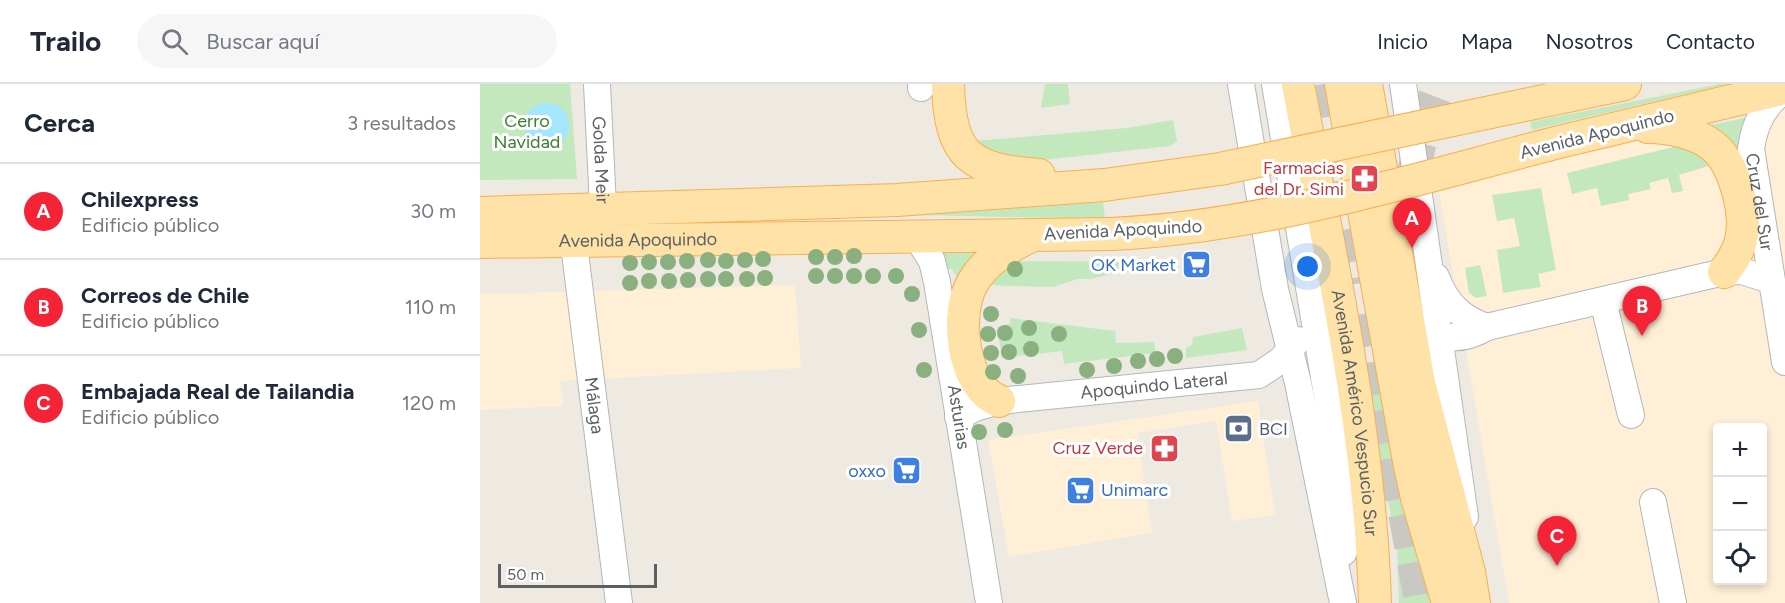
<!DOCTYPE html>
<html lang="es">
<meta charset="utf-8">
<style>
:root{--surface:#fff;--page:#f6f6f7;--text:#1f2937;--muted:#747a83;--line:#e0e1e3;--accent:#f42335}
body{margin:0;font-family:Figtree,sans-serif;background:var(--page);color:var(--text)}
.controls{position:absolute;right:18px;bottom:18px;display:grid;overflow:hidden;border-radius:6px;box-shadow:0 3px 9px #0003}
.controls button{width:54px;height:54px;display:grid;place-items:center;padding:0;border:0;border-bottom:2px solid var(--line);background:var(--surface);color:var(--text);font:30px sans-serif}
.scale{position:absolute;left:18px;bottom:15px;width:159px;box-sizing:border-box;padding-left:6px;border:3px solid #5b6064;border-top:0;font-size:16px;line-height:21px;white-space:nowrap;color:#5b6064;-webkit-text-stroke:4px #fff;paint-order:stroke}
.you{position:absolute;left:828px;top:183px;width:21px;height:21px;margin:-15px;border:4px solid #fff;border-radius:50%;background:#1a73e8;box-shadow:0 0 0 9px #1a73e833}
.badge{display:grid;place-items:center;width:39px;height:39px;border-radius:50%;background:var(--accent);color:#fff;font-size:20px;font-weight:700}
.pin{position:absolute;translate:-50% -50px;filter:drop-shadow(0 2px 3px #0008)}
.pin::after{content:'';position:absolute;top:32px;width:21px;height:18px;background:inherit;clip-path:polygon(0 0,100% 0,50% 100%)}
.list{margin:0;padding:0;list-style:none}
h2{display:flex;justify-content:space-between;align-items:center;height:78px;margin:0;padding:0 24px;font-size:26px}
h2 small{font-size:20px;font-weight:400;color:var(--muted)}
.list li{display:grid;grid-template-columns:39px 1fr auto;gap:18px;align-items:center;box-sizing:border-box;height:96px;padding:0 24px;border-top:2px solid var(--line)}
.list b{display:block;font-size:22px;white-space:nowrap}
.list p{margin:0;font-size:20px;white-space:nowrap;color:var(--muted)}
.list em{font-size:20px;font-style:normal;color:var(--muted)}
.icon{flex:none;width:33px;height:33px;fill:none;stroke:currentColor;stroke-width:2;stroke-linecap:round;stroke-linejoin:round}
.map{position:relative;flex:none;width:1305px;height:519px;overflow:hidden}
header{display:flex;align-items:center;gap:36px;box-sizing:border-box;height:84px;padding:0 30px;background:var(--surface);border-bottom:2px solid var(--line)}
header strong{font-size:28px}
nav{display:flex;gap:33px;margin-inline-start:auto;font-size:21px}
.search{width:420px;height:54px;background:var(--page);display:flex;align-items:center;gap:15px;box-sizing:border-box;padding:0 21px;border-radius:33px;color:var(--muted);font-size:22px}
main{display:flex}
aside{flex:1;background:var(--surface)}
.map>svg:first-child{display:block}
</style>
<header>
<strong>Trailo</strong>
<div class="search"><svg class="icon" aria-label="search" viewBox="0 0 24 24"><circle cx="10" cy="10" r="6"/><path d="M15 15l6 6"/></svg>Buscar aquí</div>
<nav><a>Inicio</a><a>Mapa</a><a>Nosotros</a><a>Contacto</a></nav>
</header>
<main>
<aside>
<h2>Cerca<small>3 resultados</small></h2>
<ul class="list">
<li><span class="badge">A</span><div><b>Chilexpress</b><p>Edificio público</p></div><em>30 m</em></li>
<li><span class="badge">B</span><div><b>Correos de Chile</b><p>Edificio público</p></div><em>110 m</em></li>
<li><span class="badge">C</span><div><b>Embajada Real de Tailandia</b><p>Edificio público</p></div><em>120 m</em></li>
</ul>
</aside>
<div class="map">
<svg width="1305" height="519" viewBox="0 0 1305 519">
<rect width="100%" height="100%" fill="#eeeae2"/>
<path fill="#ffefd7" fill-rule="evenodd" d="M1305,25v494h-276l-71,-418zM1238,344h44v152h-44z
M315,201l6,83 -241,13 3,25 -83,4v-116z
M778,317l17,114 -43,6 -16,-100 -79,12 15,100 -143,24 -21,-117z"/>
<path fill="#c4e8bd" d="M0,0h90l7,95 -97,1z
M565,0h23l2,20 -29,4z
M1240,0h9l-197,46 -2,-8z
M1269,33l-8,37 -6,1 -29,-29z
M693,36l4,21 -7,5 -153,17 -14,-3 -29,-19 152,-13z
M1193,63l14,1 28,16 -36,11 4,16 -11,2 -4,-15 -19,5 2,6 -23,5 1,6 -28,6 -4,-18 -25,6 -5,-21z
M1061,104l15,82 -18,4 3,13 -38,6 -6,-43 23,-4 -6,-28 -17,3 -5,-26z
M623,118l2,17 -188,-4z
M459,168h44l-24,29 -7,-12h-9z
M535,177l145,1 -69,17h-13l-25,8 -70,-2z
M1000,181l7,31 -11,2 -7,-5 -4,-25z
M531,234l104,13 1,12 38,-1 2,11 -92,11 -2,-13 -60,7 -5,-31 13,-3z
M762,244l5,22 -61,8v-10l6,-3 1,-8z
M907,289l63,230h-51l-2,-59 -35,-167z"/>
<path fill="#a2e6ff" d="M45 41a22 22 0 1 1 44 0a22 22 0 1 1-44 0Z"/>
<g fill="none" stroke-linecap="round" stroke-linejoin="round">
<path stroke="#c9c8c2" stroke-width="33" stroke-dasharray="33 16" stroke-linecap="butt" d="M844,0l37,199
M928,189c-3,-66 6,-128 32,-189
M877,231l32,177
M916,382l25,137"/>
<defs>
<g id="minor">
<path id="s1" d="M117,0l7,143"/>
<path d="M441,0v4"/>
<path d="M761,0l34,205 23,94 45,220"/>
<path d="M795,0l62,371 7,97"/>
<path d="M923,0l62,433"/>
<path id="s2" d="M1305,6c-21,14 -31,35 -34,59l34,213"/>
<path id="s3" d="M91,137l48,382"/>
<path id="s4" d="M436,152l16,25 5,21 52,321"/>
<path d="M956,193c10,26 25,42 51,50"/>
<path d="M1123,217l28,114"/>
<path d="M944,242c20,16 42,14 63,1l237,-55 18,-1 28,9"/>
<path id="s5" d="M478,333l17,-9 24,-7 260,-26 22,-15 17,-20"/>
<path d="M1173,418l20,101"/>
</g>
<g id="major">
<path d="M468,0c2,73 22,86 91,91"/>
<path id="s6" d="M818,0c32,172 72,344 77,519"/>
<path d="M861,0l68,377 8,37 31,105"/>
<path d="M886,0l53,299 50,189 5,31"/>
<path d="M1073,15l72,-15"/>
<path d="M1168,43c21,0 49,6 65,19 21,17 33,64 29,89 -2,14 -9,26 -18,37"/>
<path d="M1079,58l226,-54"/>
<path d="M0,129l417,-13 207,-15"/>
<path id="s7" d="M0,158l631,-8"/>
<path d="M519,317c-37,-14 -45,-88 -26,-119 13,-22 35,-35 58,-46"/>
</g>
</defs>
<use href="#minor" stroke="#b3b7bb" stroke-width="28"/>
<use href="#major" stroke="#faae50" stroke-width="34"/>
<use href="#minor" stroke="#fff" stroke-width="26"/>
<use href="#major" stroke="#ffe2a7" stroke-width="32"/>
<defs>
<path id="major-bridge" d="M624,101l116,-16 333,-70
M631,150c154,-7 300,-54 448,-92"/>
</defs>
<use href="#major-bridge" stroke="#faae50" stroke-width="34" stroke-linecap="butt"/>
<use href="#major-bridge" stroke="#ffe2a7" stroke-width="32"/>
</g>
<g fill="#8ab07f">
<circle cx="374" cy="172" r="8"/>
<circle cx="336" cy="173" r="8"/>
<circle cx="355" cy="173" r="8"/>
<circle cx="283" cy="175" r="8"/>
<circle cx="228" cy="176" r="8"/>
<circle cx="265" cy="176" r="8"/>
<circle cx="207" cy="177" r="8"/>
<circle cx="246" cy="177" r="8"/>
<circle cx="169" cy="178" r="8"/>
<circle cx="188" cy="178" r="8"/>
<circle cx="150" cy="179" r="8"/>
<circle cx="535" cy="185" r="8"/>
<circle cx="336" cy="192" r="8"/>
<circle cx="355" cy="192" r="8"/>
<circle cx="374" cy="192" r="8"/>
<circle cx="393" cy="192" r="8"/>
<circle cx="416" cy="192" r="8"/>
<circle cx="285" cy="194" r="8"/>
<circle cx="228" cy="195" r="8"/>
<circle cx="246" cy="195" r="8"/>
<circle cx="267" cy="195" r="8"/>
<circle cx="208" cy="196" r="8"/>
<circle cx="169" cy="197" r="8"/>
<circle cx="189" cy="197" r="8"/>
<circle cx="150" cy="199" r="8"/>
<circle cx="432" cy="210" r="8"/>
<circle cx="511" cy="230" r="8"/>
<circle cx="549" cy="244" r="8"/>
<circle cx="439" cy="246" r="8"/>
<circle cx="525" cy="249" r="8"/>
<circle cx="508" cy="250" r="8"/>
<circle cx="579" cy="250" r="8"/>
<circle cx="551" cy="265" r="8"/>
<circle cx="529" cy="268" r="8"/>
<circle cx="511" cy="269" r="8"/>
<circle cx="695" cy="272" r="8"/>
<circle cx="677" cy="275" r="8"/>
<circle cx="658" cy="277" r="8"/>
<circle cx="634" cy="282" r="8"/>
<circle cx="444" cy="286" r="8"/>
<circle cx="607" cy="286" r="8"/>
<circle cx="513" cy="288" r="8"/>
<circle cx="538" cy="292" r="8"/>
<circle cx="525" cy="346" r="8"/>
<circle cx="499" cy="348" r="8"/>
</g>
<defs>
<symbol id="pharmacy-square" viewBox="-11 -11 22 22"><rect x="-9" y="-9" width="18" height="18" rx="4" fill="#e0444e" stroke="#fff"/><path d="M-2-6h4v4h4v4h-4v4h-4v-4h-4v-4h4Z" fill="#fff"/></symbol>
<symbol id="supermarket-square" viewBox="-11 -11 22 22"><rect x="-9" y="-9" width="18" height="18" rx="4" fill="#3f7fe0" stroke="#fff"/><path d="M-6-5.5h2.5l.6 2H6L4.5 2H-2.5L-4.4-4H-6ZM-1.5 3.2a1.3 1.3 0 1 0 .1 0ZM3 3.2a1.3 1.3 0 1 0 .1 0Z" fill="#fff"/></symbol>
<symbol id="bank-square" viewBox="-11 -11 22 22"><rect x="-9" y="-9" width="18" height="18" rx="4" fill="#5c6f8a" stroke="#fff"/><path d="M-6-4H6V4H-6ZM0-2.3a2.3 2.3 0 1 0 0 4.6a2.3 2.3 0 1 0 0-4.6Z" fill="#fff"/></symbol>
</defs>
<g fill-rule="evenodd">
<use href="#pharmacy-square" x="868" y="78" width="33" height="33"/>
<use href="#supermarket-square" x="700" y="164" width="33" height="33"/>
<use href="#bank-square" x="742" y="328" width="33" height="33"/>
<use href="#pharmacy-square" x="668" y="348" width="33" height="33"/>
<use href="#supermarket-square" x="410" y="370" width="33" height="33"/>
<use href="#supermarket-square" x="584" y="390" width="33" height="33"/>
</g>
<g text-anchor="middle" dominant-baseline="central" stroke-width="6" stroke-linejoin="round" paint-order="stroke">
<g font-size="18" fill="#38812e" stroke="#fff">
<text x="47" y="37">Cerro<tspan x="47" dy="21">Navidad</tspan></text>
</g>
<g font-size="18" fill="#5b6064" stroke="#fff">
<text transform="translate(1117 50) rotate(-14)">Avenida Apoquindo</text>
<text stroke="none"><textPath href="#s1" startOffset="76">Golda Meir</textPath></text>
<text stroke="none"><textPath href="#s2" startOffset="124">Cruz del Sur</textPath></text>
<text transform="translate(643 146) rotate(-3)">Avenida Apoquindo</text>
<text stroke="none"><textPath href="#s7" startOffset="158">Avenida Apoquindo</textPath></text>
<text stroke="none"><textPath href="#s5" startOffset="200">Apoquindo Lateral</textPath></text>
<text stroke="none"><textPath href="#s3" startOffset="186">Málaga</textPath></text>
<text stroke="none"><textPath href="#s6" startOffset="334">Avenida Américo Vespucio Sur</textPath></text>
<text stroke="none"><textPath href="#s4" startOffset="188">Asturias</textPath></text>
</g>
<g font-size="18" fill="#be3a42" stroke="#fff" text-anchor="end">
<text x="864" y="84">Farmacias<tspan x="864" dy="21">del Dr. Simi</tspan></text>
<text x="663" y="364">Cruz Verde</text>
</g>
<g font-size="18" fill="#366cbe" stroke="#fff" text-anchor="end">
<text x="696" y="181">OK Market</text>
<text x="406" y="387">oxxo</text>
<text x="621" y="406" text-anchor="start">Unimarc</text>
</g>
<g font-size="18" fill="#4e5e75" stroke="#fff" text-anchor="start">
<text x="779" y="345">BCI</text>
</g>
</g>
</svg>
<div class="controls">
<button>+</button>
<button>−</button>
<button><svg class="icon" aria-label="locate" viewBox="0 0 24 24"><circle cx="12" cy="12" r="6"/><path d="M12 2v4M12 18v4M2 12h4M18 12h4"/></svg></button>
</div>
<div class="scale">50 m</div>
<div class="you"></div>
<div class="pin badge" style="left:932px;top:164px">A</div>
<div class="pin badge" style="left:1162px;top:252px">B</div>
<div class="pin badge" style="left:1077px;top:482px">C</div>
</div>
</main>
